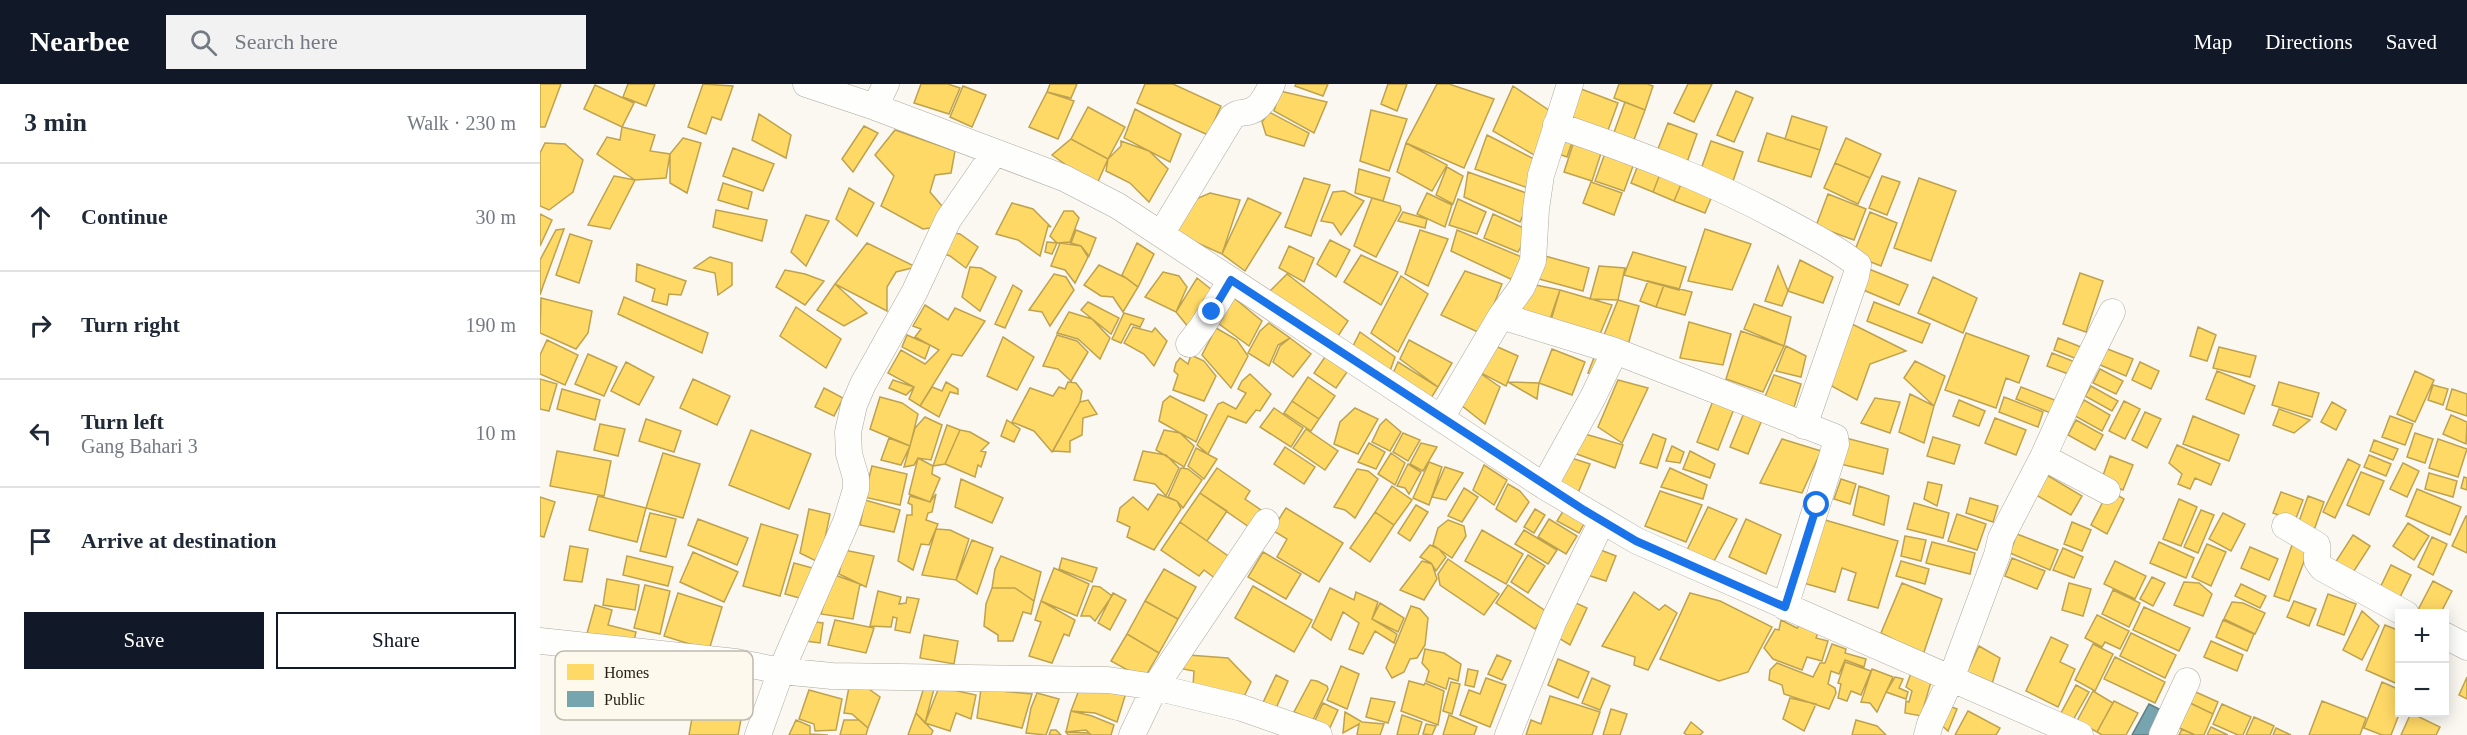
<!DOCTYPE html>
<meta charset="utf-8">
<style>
:root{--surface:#fff;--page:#f2f2f3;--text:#1f2937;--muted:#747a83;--line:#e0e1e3;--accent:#111827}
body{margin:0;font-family:"Times New Roman",serif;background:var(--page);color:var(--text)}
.controls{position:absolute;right:18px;bottom:18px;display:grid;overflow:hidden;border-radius:0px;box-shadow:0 3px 15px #0003}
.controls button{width:54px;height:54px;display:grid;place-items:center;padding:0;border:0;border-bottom:2px solid var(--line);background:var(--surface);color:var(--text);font:30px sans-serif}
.stop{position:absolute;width:18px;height:18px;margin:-14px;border:4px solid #1a73e8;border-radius:50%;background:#fff}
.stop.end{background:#1a73e8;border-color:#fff;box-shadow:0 2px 6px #0008}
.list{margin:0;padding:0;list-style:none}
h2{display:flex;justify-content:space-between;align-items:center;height:78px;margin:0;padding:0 24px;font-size:26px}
h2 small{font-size:20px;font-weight:400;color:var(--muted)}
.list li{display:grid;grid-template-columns:39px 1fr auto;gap:18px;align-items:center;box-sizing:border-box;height:108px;padding:0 24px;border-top:2px solid var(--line)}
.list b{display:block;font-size:22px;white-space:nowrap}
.list p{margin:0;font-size:20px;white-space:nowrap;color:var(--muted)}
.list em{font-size:20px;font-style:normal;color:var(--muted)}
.actions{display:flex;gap:12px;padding:18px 24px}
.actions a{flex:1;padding:14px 0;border:2px solid var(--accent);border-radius:0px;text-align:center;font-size:21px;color:var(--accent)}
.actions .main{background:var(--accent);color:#fff}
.icon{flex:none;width:33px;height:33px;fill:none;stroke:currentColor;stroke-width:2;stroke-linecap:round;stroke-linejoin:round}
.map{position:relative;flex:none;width:1927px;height:651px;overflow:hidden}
header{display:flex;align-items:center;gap:36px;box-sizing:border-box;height:84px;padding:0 30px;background:var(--accent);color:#fff}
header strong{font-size:28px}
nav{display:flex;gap:33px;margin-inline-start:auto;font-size:21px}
.search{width:420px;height:54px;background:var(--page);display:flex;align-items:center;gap:15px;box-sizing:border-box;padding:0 21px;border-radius:0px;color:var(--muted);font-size:22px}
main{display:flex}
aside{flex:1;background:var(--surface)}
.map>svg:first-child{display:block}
</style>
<header>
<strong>Nearbee</strong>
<div class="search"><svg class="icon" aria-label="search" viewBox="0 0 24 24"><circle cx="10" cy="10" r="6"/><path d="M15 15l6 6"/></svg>Search here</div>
<nav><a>Map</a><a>Directions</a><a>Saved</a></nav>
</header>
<main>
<aside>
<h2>3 min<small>Walk · 230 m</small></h2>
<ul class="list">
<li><svg class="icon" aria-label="ahead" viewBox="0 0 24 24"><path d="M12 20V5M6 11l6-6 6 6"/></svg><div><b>Continue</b></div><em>30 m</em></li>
<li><svg class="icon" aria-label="right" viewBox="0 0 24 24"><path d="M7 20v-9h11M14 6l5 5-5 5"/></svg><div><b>Turn right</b></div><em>190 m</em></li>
<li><svg class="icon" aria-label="left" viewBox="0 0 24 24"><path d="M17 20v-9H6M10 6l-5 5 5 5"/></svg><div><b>Turn left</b><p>Gang Bahari 3</p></div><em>10 m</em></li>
<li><svg class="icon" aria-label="arrive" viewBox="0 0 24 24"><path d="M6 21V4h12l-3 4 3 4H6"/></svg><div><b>Arrive at destination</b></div></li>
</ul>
<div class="actions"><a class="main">Save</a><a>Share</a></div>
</aside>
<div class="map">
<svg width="1927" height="651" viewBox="0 0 1927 651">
<rect width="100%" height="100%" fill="#faf8f1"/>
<path fill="#ffd966" stroke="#bea24e" stroke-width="1.5" d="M0,0h21l-16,43h-5z
M88,0h27l-9,22 -23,-9z
M163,0l30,2 -12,34 -9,-3 -6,17 -18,-7z
M381,0h27l12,4 -11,26 -35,-11z
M510,0h27l-6,14 -24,-6z
M605,0h28l48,22 -13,29 -71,-32z
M756,0h32l-5,12 -28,-10z
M848,0h19l-10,27 -16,-7z
M897,0h12l45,15 -30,69 -58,-25z
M1079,0h28l6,2 -8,24 -31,-12z
M1148,0h24l-18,38 -20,-9z
M55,1l39,18 -12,24 -38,-18z
M423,2l23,9 -14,32 -22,-10z
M973,2l43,29 -15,44 -48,-28z
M1036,3l42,16 -11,30 -42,-16z
M740,7l47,11 -13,31 -40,-22z
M1196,7l17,7 -19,44 -17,-7z
M507,8l27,9 -16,38 -29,-12z
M1085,18l20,8 -13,35 -20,-7z
M548,23l37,20 -17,32 -37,-20z
M595,25l46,25 -11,28 -46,-24z
M831,26l36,9 -18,52 -29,-10z
M729,28l40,21 -5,13 -38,-11 -4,-13z
M219,30l32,21 -5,23 -34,-18z
M1252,32l35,11 -7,23 -35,-11z
M1128,39l29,11 -11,31 -30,-11z
M324,42l14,7 -25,39 -11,-13z
M82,43l33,8 -5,16 20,3 -4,24 -31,2 -38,-26 10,-17 13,3z
M1020,45l15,4 -8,24 -14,-5z
M355,46l60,21 -4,22 -16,2 -5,17 12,14 -6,21 -13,2 -42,-23 13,-30 -19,-21z
M1227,49l53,17 -9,27 -53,-16z
M947,51l53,27 -12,26 -53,-19z
M1036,51l28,9 -12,37 -28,-9z
M143,54l18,5 -14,50 -17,-10v-29z
M1306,54l35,16 -11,24 -35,-15z
M531,55l37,20 -12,27 -44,-31z
M581,57l28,10 19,18 -19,33 -19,-19 -24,-12 2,-12 13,-13z
M1171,57l32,11 -11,32 -32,-12z
M5,59l20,1 18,16 -10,32 -24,18 -9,-4v-53z
M866,59l41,22 -15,26 -35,-19z
M1068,61l29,10 -13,36 -29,-10z
M193,64l41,16 -11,27 -40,-15z
M1100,76l22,9 -9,23 -22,-9z
M1295,79l35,15 -12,26 -34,-16z
M907,83l16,9 -10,28 -17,-9z
M819,85l31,9 -7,23 -28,-8z
M1122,85l22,8 -10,24 -21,-9z
M928,88l64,23 -12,27 -56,-25z
M74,92l21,4 -25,49 -22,-4z
M1342,92l18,6 -13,33 -18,-7z
M1144,93l31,12 -10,24 -31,-12z
M764,94l26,7 -19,51 -26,-9z
M1379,94l37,13 -25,70 -37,-13z
M1051,98l31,11 -8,22 -31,-12z
M183,99l29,9 -4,17 -30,-9z
M309,104l25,15 -17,33 -21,-17z
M804,107l20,10 -23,34 -8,-12 -12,-2 12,-29z
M670,109l30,7 -18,54 -49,-22 9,-27z
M887,109l25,12 -7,22 -28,-13z
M1288,110l38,15 -12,31 -38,-14z
M708,114l33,15 -36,58 -23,-17z
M832,114l28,8 1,4 -25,47 -22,-11z
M918,115l28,13 -9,22 -28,-9z
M472,119l21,6 18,18 -3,-1 -8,30 -22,-16 -22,-6z
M176,126l51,10 -5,21 -49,-14z
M524,127h9l6,7 -9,24 -13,1 -7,-7z
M863,128l24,7 -2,9 -27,-7z
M1330,128l27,11 -16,43 -28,-11z
M0,130l12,6 -12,26z
M953,130l37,17 -12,21 -34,-14z
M266,131l23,6 -23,45 -15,-14z
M24,145l-21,57 -3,9v-35l16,-30z
M1165,145l46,15 -19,46 -44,-9z
M536,146l20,8 -7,18 -8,-10 -10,-3z
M880,146l28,9 -20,47 -23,-12z
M917,146l72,30 -10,23 -68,-32z
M408,148l12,2 18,13 -12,21 -16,-12 -12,-4z
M30,150l22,7 -13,42 -23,-8z
M790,156l20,10 -14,27 -19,-13z
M507,158l10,1 -5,11 -7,-2z
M327,159l49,24 -20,5 -9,15v24l-52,-27z
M520,159l21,3 7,11 -13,26 -10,-13 -14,-4z
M597,159l17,11 -16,33 -16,-12z
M749,162l25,12 -10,24 -25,-14z
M1093,168l53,15 -7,23 -55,-15z
M821,171l37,17 -17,33 -37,-23z
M1005,172l44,12 -6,23 -44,-12z
M170,173l22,6v22l-14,10 -3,-22 -21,-5z
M1260,176l33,17 -10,26 -35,-12z
M97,180l49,17 -5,14 -12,-1 -2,11 -15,-4 3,-12 -19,-8z
M559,181l27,13 12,9 -15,25 -10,-15 -12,-1 -17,-11z
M1059,182l26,2 -7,32 -28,-1z
M1238,182l10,25 -6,15 -17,-5z
M430,183l11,1 15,9 -16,34 -18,-14z
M1329,185l39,16 -9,20 -38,-16z
M245,186l20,4 19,7 -19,24 -29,-18z
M925,187l37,13 -20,50 -41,-19z
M623,188l16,4 8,11 -11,25 -31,-15z
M1540,189l23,8 -17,51 -23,-8z
M514,190l12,3 8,13 -24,36 -8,-14 -13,-2z
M747,190l61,47 -14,21 -68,-47z
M861,192l27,18 -30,58 -27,-19z
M1393,193l44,21 -14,35 -45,-20z
M657,194l20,16 -28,34 -13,-16z
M1108,197l16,4 -8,22 -16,-6z
M295,200l32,29 -23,13 -27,-16z
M991,200l29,6 -11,32 -30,-4z
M473,201l9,6 -17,37 -10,-4z
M1124,201l28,7 -7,23 -29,-8z
M1020,206l52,15 -14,34 -49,-12z
M688,209l34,28 -13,25 -34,-25z
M84,213l84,36 -6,20 -84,-39z
M1,214l51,13 -4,22 -12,16 -36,-16z
M1078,216l21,6 -11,39 -26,-5z
M548,218l31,16 -8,16 -30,-24z
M1334,218l56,22 -8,19 -55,-22z
M1214,220l37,13 -7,29 -40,-17z
M385,221l23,15 7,-12 30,13 -23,35 -10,-2 -32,52 -11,-7 5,-12 -26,-14 13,-23 24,14 14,-14 -24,-13 6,-8 -8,-3z
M256,223l45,32 -15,29 -46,-32z
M529,228l23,7 18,19 -10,21 -22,-20 -21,-6z
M584,229l20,6 -4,8 -9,-3 -10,19 -9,-4z
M1149,238l42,12 -8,31 -43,-7z
M729,239l21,15 -12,7 -9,21 -21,-13 12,-22z
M1312,240l54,27 -36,13 -13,36 -29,-16z
M593,243l19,5 3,-4 12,13 -13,25 -10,-12 -20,-11z
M1658,243l18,8 -9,26 -17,-5z
M676,244l21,12 11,16 -17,32 -29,-33z
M1201,247l43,15 -21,46 -37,-13z
M820,248l35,25 -6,17 -38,-24z
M1426,249l63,23 -10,27 -13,-5 -10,30 -51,-18z
M367,251l23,10 -5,14 -23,-12z
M517,251l20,6 11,11 -17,29 -13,-12 -15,-3z
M463,253l31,20 -17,33 -30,-14z
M750,254l21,16 -18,23 -20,-15 7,-16z
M1518,254l23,9 -4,12 -23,-9z
M7,256l31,15 -13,30 -25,-11v-19z
M869,256l43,23 -14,24 -38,-28z
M951,260l27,12 -12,30 -29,-15z
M1246,262l20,10 -5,21 -25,-6z
M1679,263l37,9 -6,21 -37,-9z
M1565,264l28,11 -7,17 -28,-12z
M1012,265l33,13 -13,33 -33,-12z
M1512,269l23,9 -4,13 -24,-9z
M48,270l29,13 -13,29 -29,-12z
M651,271l13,6 12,15 -12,25 -31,-11 5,-15 -4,-4 2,-8 4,-5 8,6z
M1055,271l11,5 -8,16 -10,-3z
M785,273l22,15 -11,16 -22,-15z
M1375,277l30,15 -11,30 -30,-28z
M86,278l28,15 -15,28 -28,-14z
M858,278l40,25 -10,16 -37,-25z
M1600,278l19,9 -8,18 -19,-9z
M1560,285l23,12 -7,13 -23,-11z
M937,287l23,16 -15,37 -24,-19z
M1677,287l38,15 -11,28 -38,-15z
M1875,287l19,9 -19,42 -18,-8z
M710,290l21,20 -11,17 -4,-1 -10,13 -18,-7 -20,38 -11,-9 21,-41 5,-2 13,7 10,-16 -8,-4 4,-8z
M1234,291l27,9 -7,23 -30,-8z
M768,293l27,19 -16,23 -27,-18z
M0,295l17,5 -8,27 -9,-2z
M153,295l37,17 -13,29 -37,-17z
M353,296l21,7 -8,8 -17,-7z
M1078,296l30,8 -26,55 -24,-16z
M406,298l12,7v5l-8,-2 -11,25 -19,-11 12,-19 10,4z
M528,298l8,1 6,8 -2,11 -28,50 -18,-21 -22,-9 18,-34 23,8 6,-9 6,2z
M968,298l31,1 -2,16z
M1739,298l40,11 -7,24 -40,-12z
M1893,301l15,4 -5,16 -15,-5z
M1551,302l27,15 -6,10 -27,-15z
M1481,303l36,14 -4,13 -37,-15z
M284,304l19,10 -9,18 -19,-9z
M22,305l38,11 -5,20 -38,-11z
M1912,305l15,5v22l-21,-7z
M1176,309l21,8 -19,49 -21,-8z
M1370,310l24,12 -10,37 -25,-11z
M630,312l37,19 -11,27 -37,-21 4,-19z
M340,313l22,6 16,11 -8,32 -40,-17z
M1464,313l39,15 -5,15 -39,-15z
M1335,314l25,4 -10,31 -29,-10z
M548,316l9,14 -14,4 -1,17 -12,6v11l-17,-1 27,-49z
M1419,316l26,11 -6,15 -26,-10z
M1544,316l26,15 -8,16 -27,-15z
M752,317l27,18 -8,12 -27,-18z
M1584,317l16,8 -15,30 -16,-8z
M1792,318l14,8 -10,20 -15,-8z
M734,324l29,20 -12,19 -31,-20z
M815,324l23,11 -20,35 -24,-10 6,-22z
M1206,324l18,7 -16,39 -18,-7z
M1739,325l31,11 -16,13 -21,-8z
M1605,328l16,7 -14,29 -15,-8z
M1911,331l16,7 -1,22 -23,-10z
M1653,332l46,19 -10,26 -46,-17z
M1850,332l23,8 -8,21 -23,-8z
M385,333l17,8 -11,35 -13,-2 -4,7 -10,2 11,-39z
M1455,334l31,12 -10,25 -31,-12z
M106,335l35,12 -7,21 -35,-11z
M846,335l15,13 -11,19 -18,-9 8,-17z
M467,336l13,9 -6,13 -13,-6z
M1536,336l27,15 -8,15 -27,-15z
M60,340l25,5 -7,27 -24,-6z
M407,341l13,5 -15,34 -12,2z
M766,345l32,22 -13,19 -32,-22z
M211,346l60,24 -22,55 -60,-24z
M420,346l10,2 19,11 -8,8 5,1 -5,15 -3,-2 -3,12 -30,-13z
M624,346l16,3 14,13 -10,21 -28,-17z
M1038,348l45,13 -8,23 -49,-18z
M863,349l17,7 -12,21 -15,-9z
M1875,349l18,6 -8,24 -18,-6z
M1113,350l13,5 -9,29 -17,-5z
M1302,353l46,12 -5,25 -43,-10z
M1393,353l27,8 -6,19 -27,-8z
M349,354l21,8 -9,19 -20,-5z
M1242,355l39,12 -19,42 -42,-10z
M1898,355l29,10 -9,28 -29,-9z
M1834,356l24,9 -5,11 -23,-9z
M829,359l16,9 -9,17 -18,-7z
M881,359l16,4 -14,24 -13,-7z
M1637,361l43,19 -9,21 -16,-7 -5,11 -12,-5 4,-10 -13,-11z
M1132,362l12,6 -4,11 -14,-2z
M745,363l30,20 -11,17 -30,-20z
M656,364l21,11 -13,20 -16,-13z
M17,367l54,10 -7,35 -54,-10z
M603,367l23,4 13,13 -13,28 -11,-12 -21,-4z
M1150,367l25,13 -5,14 -27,-9z
M123,369l37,11 -17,54 -37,-10z
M851,369l14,10 -10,22 -17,-11z
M1022,371l28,9 -12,29 -26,-12z
M1829,371l22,9 -5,12 -22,-9z
M1570,372l23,9 -10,25 -22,-9z
M378,374l15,8 -1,8 8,4 -10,24 -21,-8z
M1808,375l12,6 -25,53 -12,-6z
M889,378l13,5 -13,38 -16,-7z
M1863,379l16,8 -12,26 -17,-8z
M868,380l13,8 -12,22 -4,-6 -8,-2z
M944,381l23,15 -13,25 -21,-15z
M332,382l35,8 -7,31 -36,-8z
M905,383l18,6 -17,27 -14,-3z
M641,384l7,1 14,11 -19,28 -6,-7 -9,-4z
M677,384l33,23 -5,8 16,11 -12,17 -49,-34z
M1130,384l37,17 -4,14 -42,-12z
M817,385l11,2 10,8 -23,39 -10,-8 -11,-3z
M1500,387l42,25 -11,19 -42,-24z
M1821,388l23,9 -15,34 -22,-10z
M1889,389l28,8 -4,16 -28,-8z
M1924,393l3,1v12l-6,-2z
M421,395l42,19 -11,25 -37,-16z
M1301,395l15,5 -6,20 -16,-5z
M1388,398l14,3 -5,21 -13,-7z
M968,400l12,7 9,11 -13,20 -20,-13z
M852,402l20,14 -18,25 -19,-13z
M1319,402l30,10 -5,29 -31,-10z
M924,404l14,9 -16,25 -14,-6z
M1877,405l44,18 -11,28 -44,-19z
M1569,406l15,9 -17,35 -16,-9z
M1120,407l42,14 -16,37 -41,-16z
M1741,408l22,8 -8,21 -22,-8z
M660,409l27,18 -20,30 -27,-19z
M396,410l-4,18 -4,1 -2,7 12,4 -9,21 -8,-1 -8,26 -15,-9 9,-46h5v-10l-4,-2 2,-7 20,6z
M618,410l19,7 4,8 -27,41 -27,-13 3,-10 -13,-6 3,-13 13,-11 15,13z
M58,412l48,12 -9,34 -48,-12z
M1768,412l16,6 -11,31 -16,-6z
M0,413l15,5 -11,35 -4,-1z
M1430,414l28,8 -5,16 -27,-9z
M1639,415l18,8 -16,39 -18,-7z
M325,416l35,10 -6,22 -34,-7z
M1374,419l35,10 -6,25 -36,-9z
M876,421l12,7 -18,29 -12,-8z
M1168,423l29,12 -23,42 -27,-11z
M746,424l57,35 -24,39 -42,-25 10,-18 -15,-9z
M1025,424l21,12 -7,13 -22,-12z
M269,425l21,5 -10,49 -20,-10z
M995,425l10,6 -11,18 -10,-6z
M1661,426l13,5 -16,38 -14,-6z
M835,428l19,13 -24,37 -20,-14z
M110,429l26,6 -10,38 -26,-6z
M1683,429l22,11 -14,27 -22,-12z
M1417,430l29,10 -9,26 -29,-9z
M1926,432h1v37l-15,-7z
M1278,434l80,23 -20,67 -30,-8 8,-27 -14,-5 -7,24 -35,-10z
M158,435l50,19 -11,27 -49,-20z
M1009,435l28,17 -11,18 -28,-17z
M1206,435l35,16 -15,39 -37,-17z
M908,436l16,6 2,10 -14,22 -19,-13 5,-17z
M640,438l51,36 -15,21 -12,-9 -5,6 -38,-26z
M1532,438l19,8 -9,21 -18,-7z
M1868,439l21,13 -15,24 -21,-14z
M221,440l37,11 -18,61 -37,-10z
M396,445l14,1 19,9 -13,41 -34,-5z
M942,446l41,24 -17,30 -41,-23z
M984,446l33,20 -9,14 -33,-20z
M1477,450l41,16 -8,20 -40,-17z
M1813,451l17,11 -18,28 -17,-11z
M1365,452l21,4 -5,21 -20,-5z
M1892,453l15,7 -14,31 -15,-8z
M432,456l21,8 -16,46 -21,-14z
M1392,458l43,11 -5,21 -44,-11z
M1619,458l35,16 -8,20 -36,-15z
M1667,460l19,8 -15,34 -19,-9z
M890,461l9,4 7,8 -10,14 -5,-8 -11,-6z
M1752,461l16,6 -19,50 -15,-5z
M30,462l18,3 -6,33 -18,-2z
M1053,463l23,9 -10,25 -25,-8z
M1710,463l28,12 -9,21 -28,-12z
M1523,464l20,9 -9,21 -21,-8z
M304,466l30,6 -8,31 -27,-13z
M153,468l45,20 -14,30 -44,-20z
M723,468l38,22 -15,25 -38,-22z
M988,471l17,11 -17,27 -17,-11z
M87,472l46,11 -5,19 -45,-11z
M461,472l40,16 -7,29 -19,-13h-23l3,-19z
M522,474l35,10 -5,14 -33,-13z
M1472,474l33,13 -8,18 -32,-13z
M908,475l51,35 -15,21 -44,-30 -2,-11z
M882,477l10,3 5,15 -13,21 -24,-10z
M1361,477l28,8 -4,15 -29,-8z
M1575,477l31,15 -11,23 -31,-15z
M254,479l22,6 -9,31 -22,-6z
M1851,481l20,10 -11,22 -20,-9z
M514,484l35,16 -12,32 -36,-15z
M624,485l32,18 -18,32 -33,-18z
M292,490l28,10 -7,35 -32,-5z
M1612,493l13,6 -12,23 -13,-7z
M67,495l32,6 -4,25 -32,-5z
M1893,497l19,10 -12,23h-15l-7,-4z
M1644,498l15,1 13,11 -9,22 -29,-11z
M1362,499l40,16 -19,56 -42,-22z
M1529,499l22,6 -8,27 -21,-6z
M1701,500l25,12 -6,12 -25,-12z
M105,501l25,6 -10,43 -26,-6z
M968,501l39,27 -12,17 -39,-26z
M553,502l7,1 12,9 -17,25 -5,-5h-9z
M713,502l59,34 -18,32 -59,-34z
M452,504h23l19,13 -3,13 -8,-2 -10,29h-15v-6l-14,-9 2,-22z
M790,504l24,12 2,-8 22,10 -6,17 25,15 -3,9 -19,-12 -12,23 -14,-5 10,-26 -16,-11 -12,28 -19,-13z
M1573,506l27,13 -11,24 -27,-13z
M338,507l23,6 -2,7 7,-1 1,-6 12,2 -9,34 -15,-3 2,-12 -4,-1 -2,10 -21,-1z
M1094,508l25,18 6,-5 12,8 -29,57 -14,-5 1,-8 -33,-11z
M138,509l44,14 -13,43 -45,-14z
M573,509l13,7 -16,30 -12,-7z
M1150,509l30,8 52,26 -24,45 -29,9 -59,-22z
M1788,510l28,10 -12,31 -27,-10z
M1027,515l20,9 -17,37 -18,-11z
M501,517l34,19 -6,16 -5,-2 -12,29 -23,-7 12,-34 -6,-2z
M605,517l33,18 -19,34 -32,-19z
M1754,517l22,8 -7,17 -22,-9z
M1692,518l11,1 22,10 -10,21 -31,-15z
M840,519l24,15 -6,14 -26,-13z
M55,521l17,5 -4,15 28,7 -4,17 -46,-12z
M871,522l9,3 8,9 -3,27 -8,13 -7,1 -6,13 -12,6 -6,-10z
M1604,523l46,21 -11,23 -46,-21z
M1822,527l17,15 -17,34 -19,-10z
M1557,531l32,16 -9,18 -15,-7 -3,5 -17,-9z
M295,536l39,8 -8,25 -38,-8z
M1241,536l16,8 4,-4 18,6 -3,8 12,3 -6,20 -15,-4 -5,13 -29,-11 -9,-11 11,-19 4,1z
M1683,536l31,14 -7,17 -31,-14z
M268,537l15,2 -3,20 -14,-2z
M1845,541l15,6v54l-34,-15z
M1591,549l45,22 -11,23 -45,-22z
M587,550l32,19 -15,26 -33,-18z
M384,551l34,6 -4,23 -34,-6z
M1511,553l17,8 -8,17 15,7 -17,38 -32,-16z
M1671,557l32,14 -6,16 -33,-14z
M1292,560l14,5 -1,4 21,6 -2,8 -19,-7 -6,14 -8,-3 -3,13 7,4 1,5 -7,16 -45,-15 -2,-9 -13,-5 1,-10 7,-7 36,14 7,-14h5z
M1553,560l20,10 -18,37 -20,-11z
M1439,562l21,12 -9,29 -25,-13z
M885,565l19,4 17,11 -3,17 -9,-3 -3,11 -20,-8 3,-10 -7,-8z
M648,571l40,3 23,24 -11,23 -47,-19 1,-15 -11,-2z
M957,571l14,6 -9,19 -14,-6z
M1575,573l50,25 -10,21 -51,-24z
M1018,575l31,13 -11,26 -30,-13z
M1305,578l26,9 -10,24 -10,-4 -4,10 -9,-3 3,-14 -3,-1z
M801,582l18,8 -12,35 -20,-9z
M928,585l10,2 -4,16 -9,-2z
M1332,585l21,8 -16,35 -7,-9 -9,-1z
M1371,589l20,9 -10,34 -16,-3 1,-12 3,1 3,-11 -6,-4z
M736,591l12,6 -15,34 -13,-6z
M1355,593l8,2 -4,9 9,4 -2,7 -20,-7z
M1927,593v22l-8,-4z
M946,594l20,7 -16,42 -30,-12 9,-25 11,4z
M1052,594l18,8 -10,24 -18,-7z
M771,596l6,1 10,5 1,3 -15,31 -19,-8z
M869,597l15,4 1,-2 19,8 -6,34 -37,-14z
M911,598l9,2 -8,30 -9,-3z
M1842,598l18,8v22l-9,23h-9l-18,-7z
M385,600l10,1 -10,38 -9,-10z
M1536,601l13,7 -16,28 -12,-7z
M309,603h17l14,10 -12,31 -16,-14 -8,-1z
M399,603l37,8 -5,24 -15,-6 -6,18 -25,-8z
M441,605l51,5 -10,34 -45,-10z
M1649,605l29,13 -5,12 -29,-14z
M269,606l33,9 -6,31 -21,1 -1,-7 -15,-5z
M539,606l47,3 -9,29 -22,-9 -24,-2z
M1553,607l20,12 -16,29 -20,-11z
M497,609l22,6 -13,36 -20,-2 5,-25z
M1010,612l50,16 -8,23h-66l5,-15 10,4z
M831,614l24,4 -7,21 -22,-6z
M1250,614l26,6 -12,27 -21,-12z
M155,617l48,8 -5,26h-49z
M1574,617l24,12 -12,22h-24l-5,-3z
M1782,617l44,17 -6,17h-51z
M1648,618l25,12 -9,21h-9l-18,-8z
M783,619l15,7 -10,22 -15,-7z
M1404,620l13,5 -9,22 -11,-10z
M1682,620l29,13 -8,18h-5l-25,-11z
M1071,625l16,5 -7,21h-17z
M531,627l21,5 22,9 -3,10h-20l-5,-5 -20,2z
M1428,627l32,17 -4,7h-41z
M805,628l17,10 22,2 -4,11h-23l2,-11 -16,9z
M376,629l17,18 -2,4h-23z
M1871,629l29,14 -4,8h-35z
M862,631l20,7 -4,13h-21z
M909,631l28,12 -3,8h-31z
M1714,633l20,9 -4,9h-24z
M256,636l14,6v8l18,1h-39z
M304,636h15l9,8 -2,7h-26z
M1316,636l21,6 9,9h-34z
M1151,638l12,10 -3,3h-13l-3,-2z
M886,640l10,2 -4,9 -9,-1z
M1671,643l17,8h-21z
M1736,644l15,7h-18z
M1642,645l13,6h-16z
M511,646h5l5,5h-12z
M526,648l23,1 2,2h-23z"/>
<path fill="#76a5af" stroke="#5e7e81" stroke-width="1.5" d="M1609,620l18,9 -11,22h-24z"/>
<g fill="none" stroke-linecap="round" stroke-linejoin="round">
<defs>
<path id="minor" d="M266,0l69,23 189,71 54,28 426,280 93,55 443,194
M335,23l11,-23
M1016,41c79,27 153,55 227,95 26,14 52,27 75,45l-2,11 -52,150
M621,150l71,-117c7,-6 11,-3 19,-6 11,-4 16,-17 21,-27
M961,232l114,35 220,86 1,7 -51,163
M649,260l13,-17 29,-47
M901,334l60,-102 21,-29 11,-26 3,-52 5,-34 29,-91
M1503,373l64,34
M1004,402l49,-89 22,-46
M1745,442l32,19v16l5,7 84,46
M1904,551l23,12
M0,557l196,21 45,9 51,5 276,4 47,7 87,21 77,27
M218,651l23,-64 65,-149 10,-33v-11l-7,-24 -1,-22 6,-27 9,-21 52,-93 33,-71 47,-68
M592,651l23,-48 111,-165
M968,651l46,-115 48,-99
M1387,651l3,-11 21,-45 46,-124 4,-17 42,-81 35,-77 34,-68
M1622,651l25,-54"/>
</defs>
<use href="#minor" stroke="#aca9a0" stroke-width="27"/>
<use href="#minor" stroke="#fefefd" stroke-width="26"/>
</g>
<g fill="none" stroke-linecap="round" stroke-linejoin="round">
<path stroke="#1a73e8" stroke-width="8" d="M672,228l19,-32 353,230 52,31 149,66 32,-102"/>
</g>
<rect x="15" y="567" width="198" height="69" rx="9" fill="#fef9ed" stroke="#beb8ad" stroke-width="1.5"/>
<rect x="27" y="580" width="27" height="16" fill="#ffd966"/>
<rect x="27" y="607" width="27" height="16" fill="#76a5af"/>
<g font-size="16" fill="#272217">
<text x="64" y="594">Homes</text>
<text x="64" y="621">Public</text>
</g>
</svg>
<div class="controls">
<button>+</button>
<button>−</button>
</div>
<div class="stop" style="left:1277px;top:421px"></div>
<div class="stop end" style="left:672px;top:228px"></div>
</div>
</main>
